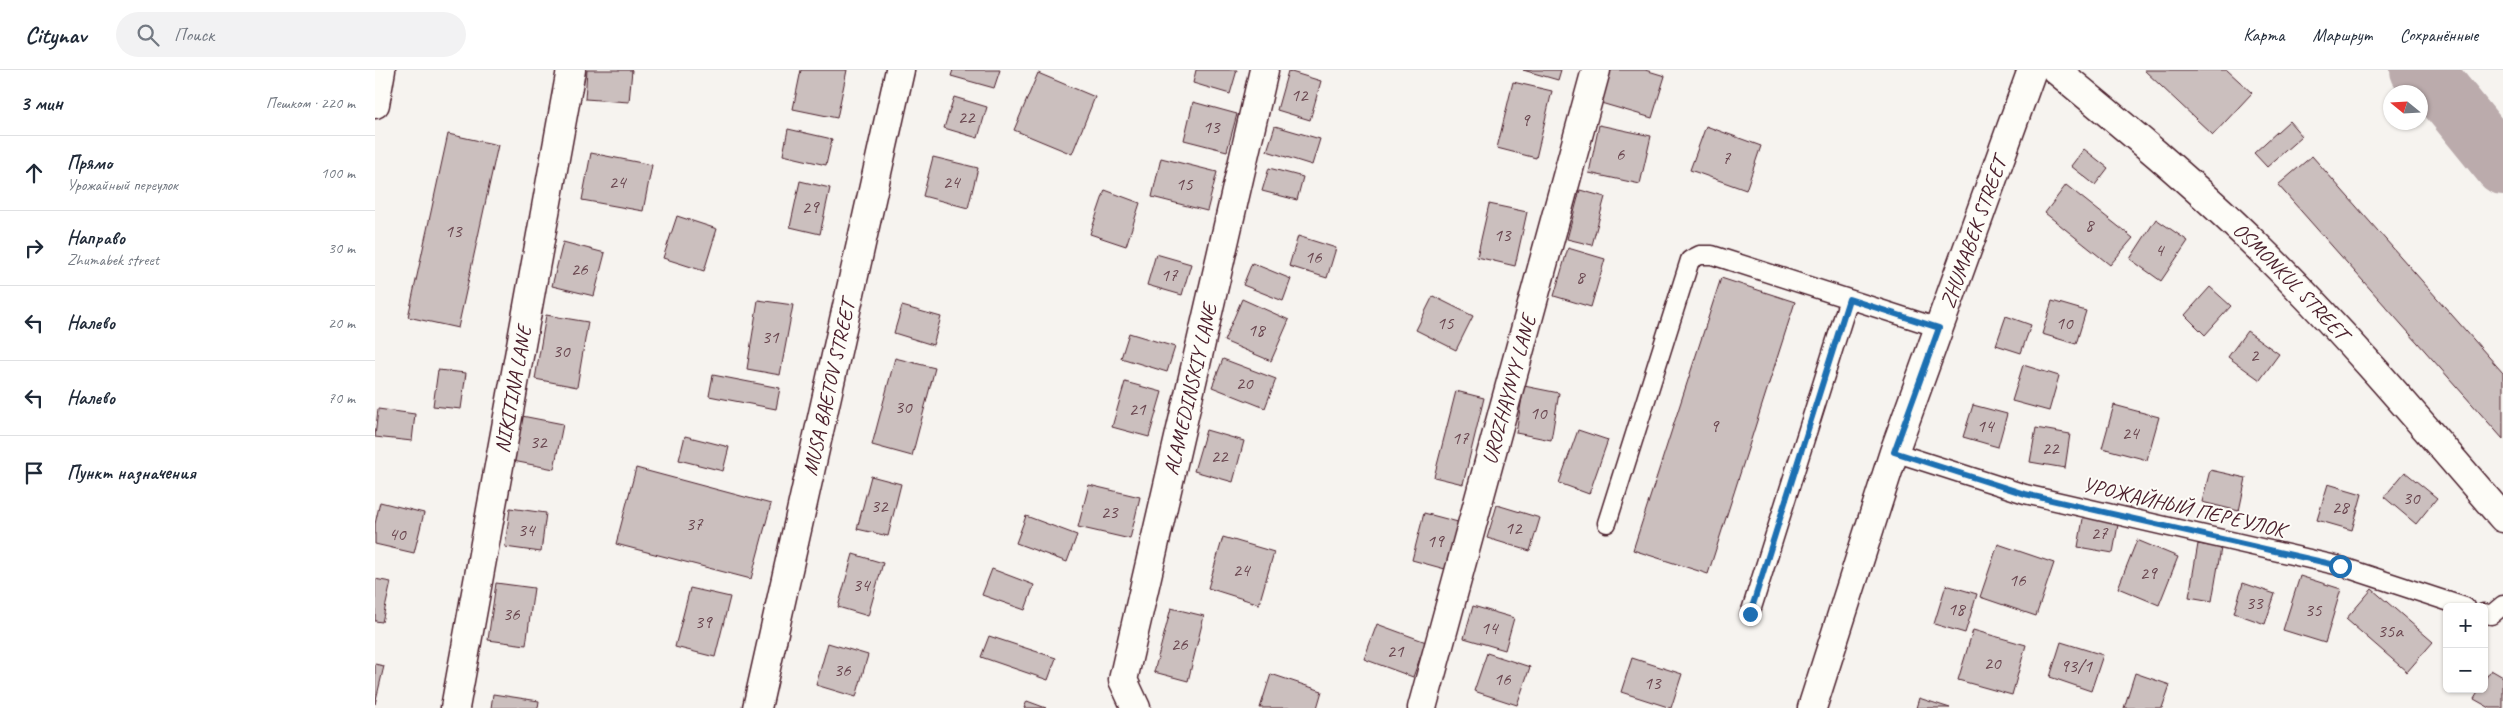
<!DOCTYPE html>
<html lang="ru">
<meta charset="utf-8">
<style>
:root{--surface:#fff;--page:#f2f2f3;--text:#1f2937;--muted:#747a83;--line:#e0e1e3}
body{margin:0;font-family:Caveat,sans-serif;background:var(--page);color:var(--text)}
.controls{position:absolute;right:15px;bottom:15px;display:grid;overflow:hidden;border-radius:8px;box-shadow:0 1px 4px #0004}
.controls button{width:45px;height:45px;display:grid;place-items:center;padding:0;border:0;border-bottom:1px solid var(--line);background:var(--surface);color:var(--text);font:25px sans-serif}
.compass{position:absolute;left:2008px;top:15px;width:45px;height:45px;border-radius:50%;background:var(--surface);box-shadow:0 1px 4px #0004;rotate:288deg}
.stop{position:absolute;width:15px;height:15px;margin:-11px;border:4px solid #1f6fb2;border-radius:50%;background:#fff}
.stop.end{background:#1f6fb2;border-color:#fff;box-shadow:0 1px 5px #0008}
.list{margin:0;padding:0;list-style:none}
h2{display:flex;justify-content:space-between;align-items:center;height:65px;margin:0;padding:0 20px;font-size:21px}
h2 small{font-size:16px;font-weight:400;color:var(--muted)}
.list li{display:grid;grid-template-columns:32px 1fr auto;gap:15px;align-items:center;box-sizing:border-box;height:75px;padding:0 20px;border-top:1px solid var(--line)}
.list b{display:block;font-size:19px;white-space:nowrap}
.list p{margin:0;font-size:16px;white-space:nowrap;color:var(--muted)}
.list em{font-size:16px;font-style:normal;color:var(--muted)}
.icon{flex:none;width:28px;height:28px;fill:none;stroke:currentColor;stroke-width:2;stroke-linecap:round;stroke-linejoin:round}
.map{position:relative;flex:none;width:2128px;height:638px;overflow:hidden}
header{display:flex;align-items:center;gap:30px;box-sizing:border-box;height:70px;padding:0 25px;background:var(--surface);border-bottom:1px solid var(--line)}
header strong{font-size:24px}
nav{display:flex;gap:28px;margin-inline-start:auto;font-size:18px}
.search{width:350px;height:45px;background:var(--page);display:flex;align-items:center;gap:12px;box-sizing:border-box;padding:0 18px;border-radius:28px;color:var(--muted);font-size:19px}
main{display:flex}
aside{flex:1;background:var(--surface)}
.map>svg:first-child{display:block}
</style>
<header>
<strong>Citynav</strong>
<div class="search"><svg class="icon" aria-label="search" viewBox="0 0 24 24"><circle cx="10" cy="10" r="6"/><path d="M15 15l6 6"/></svg>Поиск</div>
<nav><a>Карта</a><a>Маршрут</a><a>Сохранённые</a></nav>
</header>
<main>
<aside>
<h2>3 мин<small>Пешком · 220 m</small></h2>
<ul class="list">
<li><svg class="icon" aria-label="ahead" viewBox="0 0 24 24"><path d="M12 20V5M6 11l6-6 6 6"/></svg><div><b>Прямо</b><p>Урожайный переулок</p></div><em>100 m</em></li>
<li><svg class="icon" aria-label="right" viewBox="0 0 24 24"><path d="M7 20v-9h11M14 6l5 5-5 5"/></svg><div><b>Направо</b><p>Zhumabek street</p></div><em>30 m</em></li>
<li><svg class="icon" aria-label="left" viewBox="0 0 24 24"><path d="M17 20v-9H6M10 6l-5 5 5 5"/></svg><div><b>Налево</b></div><em>20 m</em></li>
<li><svg class="icon" aria-label="left" viewBox="0 0 24 24"><path d="M17 20v-9H6M10 6l-5 5 5 5"/></svg><div><b>Налево</b></div><em>70 m</em></li>
<li><svg class="icon" aria-label="arrive" viewBox="0 0 24 24"><path d="M6 21V4h12l-3 4 3 4H6"/></svg><div><b>Пункт назначения</b></div></li>
</ul>
</aside>
<div class="map">
<svg width="2128" height="638" viewBox="0 0 2128 638">
<rect width="100%" height="100%" fill="#f6f3ef"/>
<filter id="ink" filterUnits="userSpaceOnUse"><feTurbulence type="fractalNoise" baseFrequency=".02" numOctaves="2"/><feDisplacementMap in="SourceGraphic" scale="10" xChannelSelector="R" yChannelSelector="G"/><feConvolveMatrix kernelMatrix="1 2 1 2 8 2 1 2 1" color-interpolation-filters="sRGB"/></filter>
<g filter="url(#ink)">
<g fill="none" stroke-linecap="round" stroke-linejoin="round">
<path stroke="#bbabac" stroke-width="58" d="M2044,0l23,21 61,75"/>
</g>
<path fill="#cbbfbe" stroke="#4a1f2b" d="M212,0h45l-3,32 -44,-3z
M426,0h46l-10,48 -44,-9z
M578,0h47l-6,18 -43,-12z
M821,0h41l-7,24 -37,-11z
M1148,0h38l-3,10z
M1236,0h34l20,6 -13,42 -51,-15z
M1769,0h83l25,23 -39,42z
M913,1l33,10 -11,39 -33,-10z
M663,3l57,24 -23,57 -58,-24z
M1138,12l39,9 -16,67 -39,-10z
M579,27l33,10 -9,31 -34,-10z
M818,32l44,12 -10,37 -43,-11z
M1914,51l13,15 -35,31 -13,-14z
M1224,55l52,11 -11,48 -51,-11z
M900,56l45,13 -8,26 -45,-14z
M1331,56l55,20 -15,44 -56,-20z
M413,59l44,10 -6,26 -43,-10z
M73,64l50,11 -40,183 -50,-11z
M1709,79l24,19 -13,17 -24,-19z
M216,83l61,12 -9,46 -61,-11z
M1937,86l191,217v66l-225,-254z
M558,87l45,11 -10,40 -45,-12z
M786,88l56,14 -10,39 -55,-14z
M894,98l34,9 -6,23 -35,-9z
M425,111l30,7 -10,46 -30,-7z
M1691,115l67,53 -23,27 -65,-52z
M730,120l35,13 -14,43 -36,-12z
M1205,120l25,7 -13,48 -25,-6z
M1114,134l38,8 -12,54 -38,-9z
M302,146l40,13 -13,42 -41,-13z
M1781,149l32,22 -27,40 -31,-22z
M923,166l38,12 -9,30 -38,-12z
M188,172l42,11 -11,43 -42,-10z
M1193,178l37,11 -14,48 -37,-11z
M781,184l35,10 -9,31 -35,-10z
M877,193l39,16 -8,22 -40,-16z
M1346,208l74,24 -87,272 -75,-24z
M1835,217l21,19 -26,29 -20,-20z
M1058,226l40,20 -17,34 -40,-20z
M867,229l47,21 -18,41 -47,-20z
M383,230l35,5 -13,70 -33,-6z
M1677,231l34,10 -10,33 -34,-10z
M527,236l39,11 -8,28 -39,-12z
M171,245l42,7 -11,65 -42,-8z
M1631,246l25,9 -10,28 -25,-8z
M1872,261l32,23 -19,26 -32,-23z
M754,263l46,14 -8,25 -46,-14z
M520,288l40,10 -23,88 -40,-11z
M848,289l53,20 -11,29 -53,-21z
M1648,295l36,11 -10,35 -37,-10z
M63,300l28,3 -5,36 -28,-3z
M338,305l67,13 -4,21 -67,-13z
M750,312l37,10 -13,45 -37,-10z
M1149,316l35,7 -8,47 -35,-7z
M1081,321l28,7 -21,86 -29,-7z
M1598,335l34,9 -9,33 -35,-10z
M1739,335l45,12 -12,43 -45,-12z
M3,339l37,5 -3,27 -37,-4z
M147,346l41,8 -9,45 -41,-8z
M1661,358l34,6 -5,34 -35,-6z
M831,360l38,11 -11,41 -39,-11z
M1203,360l30,10 -19,54 -30,-11z
M310,366l44,11 -6,24 -44,-11z
M261,398l135,36 -20,75 -135,-35z
M1835,400l36,8 -7,33 -37,-9z
M2030,402l32,26 -21,26 -32,-27z
M496,406l30,8 -13,52 -31,-7z
M1953,414l34,10 -10,36 -35,-10z
M714,415l51,12 -10,42 -52,-12z
M5,432l44,11 -10,40 -39,-9v-20z
M1122,435l43,13 -10,33 -43,-13z
M135,438l36,5 -5,39 -36,-5z
M1049,443l34,9 -13,47 -33,-9z
M1709,443l35,6 -6,34 -35,-6z
M651,446l51,19 -10,27 -51,-19z
M848,467l51,15 -15,52 -51,-16z
M1762,470l41,17 -19,48 -41,-17z
M1623,474l56,19 -18,53 -56,-19z
M1823,474l23,4 -9,53 -23,-4z
M478,484l30,9 -15,53 -30,-9z
M617,499l42,16 -9,25 -43,-15z
M1925,506l41,13 -16,54 -42,-13z
M0,509l16,3 -9,40 -7,-1z
M121,513l38,5 -8,57 -38,-5z
M1868,513l32,11 -10,30 -31,-11z
M1571,515l31,9 -12,39 -31,-9z
M315,518l40,9 -15,60 -40,-10z
M1997,519l61,53 -26,30 -61,-53z
M1098,536l41,12 -9,32 -41,-12z
M796,538l33,8 -16,65 -34,-9z
M1002,554l49,18 -13,35 -49,-18z
M1598,560l53,15 -14,50 -54,-15z
M614,566l67,22 -8,22 -67,-23z
M1686,572l42,13 -12,36 -41,-14z
M453,573l40,12 -12,42 -40,-12z
M1112,583l43,14 -13,38 -43,-14z
M1257,588l50,16 -11,34 -50,-16z
M0,594l9,2 -9,38z
M2116,600l12,7v31h-13l-16,-9 6,-10h4v-8z
M1760,603l35,12 -8,23h-38z
M896,604l51,17 -5,17h-57z
M118,624l46,7 -1,7h-47z
M1544,628l31,10h-34z
M652,631l19,7h-22z"/>
<g fill="none" stroke-linecap="round" stroke-linejoin="round">
<defs>
<path id="service" d="M1519,382l131,42 315,72 125,41
M1232,453l83,-263 10,-5h12l227,73
M2109,543l7,2 12,-10
M1375,544l99,-315"/>
<g id="minor">
<path d="M0,34l6,-34"/>
<path id="s1" d="M80,638l116,-638"/>
<path id="s2" d="M382,638l143,-638"/>
<path id="s3" d="M761,638l-13,-28 141,-610"/>
<path id="s4" d="M1047,638l174,-638"/>
</g>
<g id="tertiary">
<path id="s5" d="M1437,638l82,-256 138,-382"/>
</g>
<g id="secondary">
<path id="s6" d="M1681,0c68,56 136,112 199,174 88,86 167,180 248,274"/>
</g>
</defs>
<use href="#service" stroke="#4a1f2b" stroke-width="21"/>
<use href="#minor" stroke="#4a1f2b" stroke-width="31"/>
<use href="#tertiary" stroke="#4a1f2b" stroke-width="31"/>
<use href="#secondary" stroke="#4a1f2b" stroke-width="31"/>
<use href="#service" stroke="#fdfcf7" stroke-width="18"/>
<use href="#minor" stroke="#fdfcf7" stroke-width="28"/>
<use href="#tertiary" stroke="#fdfcf7" stroke-width="28"/>
<use href="#secondary" stroke="#fdfcf7" stroke-width="28"/>
</g>
</g>
<g fill="none" stroke-linecap="round" stroke-linejoin="round" filter="url(#ink)">
<path stroke="#1f6fb2" stroke-width="6" d="M1375,544l99,-315 90,29 -45,124 131,42 315,72"/>
</g>
<g text-anchor="middle" dominant-baseline="central" stroke-width="4" stroke-linejoin="round" paint-order="stroke">
<g font-size="19" fill="#6a4750">
<text x="924" y="25">12</text>
<text x="591" y="47">22</text>
<text x="1150" y="50">9</text>
<text x="836" y="57">13</text>
<text x="1245" y="84">6</text>
<text x="1351" y="88">7</text>
<text x="242" y="112">24</text>
<text x="576" y="112">24</text>
<text x="809" y="114">15</text>
<text x="435" y="137">29</text>
<text x="1714" y="155">8</text>
<text x="78" y="161">13</text>
<text x="1127" y="165">13</text>
<text x="1784" y="180">4</text>
<text x="938" y="187">16</text>
<text x="204" y="199">26</text>
<text x="794" y="205">17</text>
<text x="1205" y="207">8</text>
<text x="1070" y="253">15</text>
<text x="1689" y="253">10</text>
<text x="881" y="260">18</text>
<text x="395" y="267">31</text>
<text x="186" y="281">30</text>
<text x="1879" y="285">2</text>
<text x="869" y="313">20</text>
<text x="528" y="337">30</text>
<text x="762" y="339">21</text>
<text x="1163" y="343">10</text>
<text x="1339" y="356">9</text>
<text x="1610" y="356">14</text>
<text x="1755" y="363">24</text>
<text x="1085" y="368">17</text>
<text x="163" y="372">32</text>
<text x="1675" y="378">22</text>
<text x="844" y="386">22</text>
<text x="2036" y="428">30</text>
<text x="504" y="436">32</text>
<text x="1965" y="437">28</text>
<text x="734" y="442">23</text>
<text x="319" y="454">37</text>
<text x="1138" y="458">12</text>
<text x="151" y="460">34</text>
<text x="1724" y="463">27</text>
<text x="22" y="464">40</text>
<text x="1060" y="471">19</text>
<text x="866" y="500">24</text>
<text x="1773" y="503">29</text>
<text x="1642" y="510">16</text>
<text x="486" y="515">34</text>
<text x="1879" y="533">33</text>
<text x="1581" y="539">18</text>
<text x="1938" y="540">35</text>
<text x="136" y="544">36</text>
<text x="328" y="552">39</text>
<text x="1114" y="558">14</text>
<text x="2015" y="561">35a</text>
<text x="804" y="574">26</text>
<text x="1020" y="581">21</text>
<text x="1617" y="593">20</text>
<text x="1701" y="596">93/1</text>
<text x="467" y="600">36</text>
<text x="1127" y="609">16</text>
<text x="1277" y="613">13</text>
</g>
<g font-size="21" fill="#4a1f2b" stroke="#fdfcf7">
<text stroke="none"><textPath href="#s5" startOffset="502">ZHUMABEK STREET</textPath></text>
<text stroke="none"><textPath href="#s6" startOffset="316">OSMONKUL STREET</textPath></text>
<text stroke="none"><textPath href="#s1" startOffset="324">NIKITINA LANE</textPath></text>
<text stroke="none"><textPath href="#s2" startOffset="328">MUSA BAETOV STREET</textPath></text>
<text stroke="none"><textPath href="#s4" startOffset="330">UROZHAYNYY LANE</textPath></text>
<text stroke="none"><textPath href="#s3" startOffset="329">ALAMEDINSKIY LANE</textPath></text>
<text transform="translate(1809 437) rotate(13)">УРОЖАЙНЫЙ ПЕРЕУЛОК</text>
</g>
</g>
</svg>
<div class="controls">
<button>+</button>
<button>−</button>
</div>
<svg class="compass" viewBox="-18 -18 36 36"><path d="M0-13l5 13h-10z" fill="#e53935"/><path d="M0 13l5-13h-10z" fill="#747a83"/></svg>
<div class="stop" style="left:1965px;top:496px"></div>
<div class="stop end" style="left:1375px;top:544px"></div>
</div>
</main>
